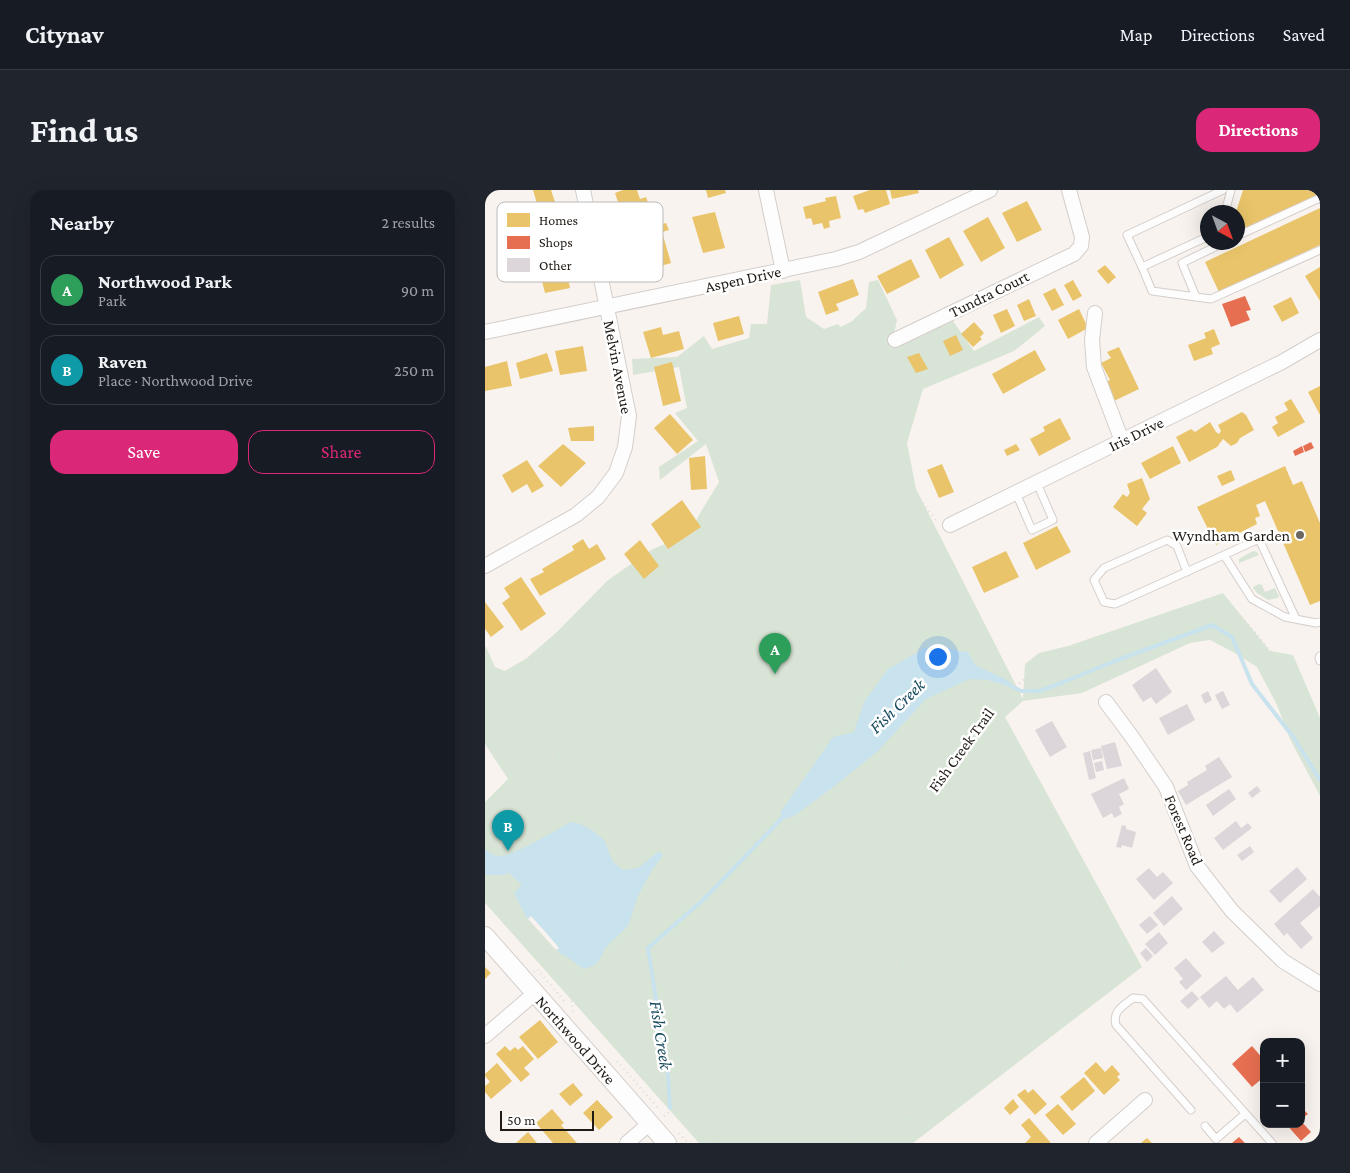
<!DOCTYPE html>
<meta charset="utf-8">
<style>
:root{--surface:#171b24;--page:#20242c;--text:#f1f3f6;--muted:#9ea1a6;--line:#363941;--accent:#db2777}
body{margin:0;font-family:"Crimson Pro",serif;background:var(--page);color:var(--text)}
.controls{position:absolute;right:15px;bottom:15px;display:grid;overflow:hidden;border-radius:10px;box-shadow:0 5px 20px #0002}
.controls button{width:45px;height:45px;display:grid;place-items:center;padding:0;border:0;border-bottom:1px solid var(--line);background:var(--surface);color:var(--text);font:25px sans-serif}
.compass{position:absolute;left:715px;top:15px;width:45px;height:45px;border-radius:50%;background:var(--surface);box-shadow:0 5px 20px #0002;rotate:139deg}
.scale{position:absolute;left:15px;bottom:12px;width:94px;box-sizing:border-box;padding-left:5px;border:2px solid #201a15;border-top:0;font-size:14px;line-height:18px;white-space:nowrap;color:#201a15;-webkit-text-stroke:4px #fff;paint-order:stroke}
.you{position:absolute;left:452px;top:466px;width:18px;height:18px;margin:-12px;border:4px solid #fff;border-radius:50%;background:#1a73e8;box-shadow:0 0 0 8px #1a73e833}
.badge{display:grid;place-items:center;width:32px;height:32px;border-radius:50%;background:var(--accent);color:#fff;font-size:16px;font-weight:700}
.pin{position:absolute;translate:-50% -41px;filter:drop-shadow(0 1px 2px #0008)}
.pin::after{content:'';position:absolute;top:26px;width:18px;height:15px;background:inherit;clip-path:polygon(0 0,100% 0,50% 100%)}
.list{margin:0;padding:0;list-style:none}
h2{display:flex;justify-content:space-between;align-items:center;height:65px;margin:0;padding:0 20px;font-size:21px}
h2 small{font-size:16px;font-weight:400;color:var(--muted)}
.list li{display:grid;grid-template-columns:32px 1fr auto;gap:15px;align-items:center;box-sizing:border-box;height:70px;margin:0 10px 10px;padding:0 10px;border:1px solid var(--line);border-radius:15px}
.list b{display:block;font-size:19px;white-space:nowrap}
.list p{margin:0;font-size:16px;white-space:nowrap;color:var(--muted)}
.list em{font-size:16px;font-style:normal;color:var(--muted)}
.actions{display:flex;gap:10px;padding:15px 20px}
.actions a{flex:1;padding:11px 0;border:1px solid var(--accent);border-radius:15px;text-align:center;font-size:18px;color:var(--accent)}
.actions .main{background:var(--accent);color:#fff}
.map{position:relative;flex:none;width:835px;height:953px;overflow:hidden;border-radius:15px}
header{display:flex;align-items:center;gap:30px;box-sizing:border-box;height:70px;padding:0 25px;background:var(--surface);border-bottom:1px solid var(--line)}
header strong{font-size:24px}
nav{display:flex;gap:28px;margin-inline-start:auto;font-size:18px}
.intro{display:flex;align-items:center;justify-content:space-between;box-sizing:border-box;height:120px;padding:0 30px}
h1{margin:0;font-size:35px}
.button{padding:12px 22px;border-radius:15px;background:var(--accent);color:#fff;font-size:18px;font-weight:700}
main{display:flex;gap:30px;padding:0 30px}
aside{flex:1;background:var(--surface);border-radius:15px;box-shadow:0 5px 20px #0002}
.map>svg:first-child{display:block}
</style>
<header>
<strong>Citynav</strong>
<nav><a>Map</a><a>Directions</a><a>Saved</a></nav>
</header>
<div class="intro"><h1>Find us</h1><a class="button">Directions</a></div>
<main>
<aside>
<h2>Nearby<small>2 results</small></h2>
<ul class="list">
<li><span class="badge" style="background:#2e9e5b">A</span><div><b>Northwood Park</b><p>Park</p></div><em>90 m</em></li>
<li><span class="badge" style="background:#0f9aa8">B</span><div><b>Raven</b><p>Place · Northwood Drive</p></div><em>250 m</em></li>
</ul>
<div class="actions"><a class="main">Save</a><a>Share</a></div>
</aside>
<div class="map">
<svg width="835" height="953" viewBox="0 0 835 953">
<rect width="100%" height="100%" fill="#f9f3ef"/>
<path fill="#d8e4d5" d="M315,90l6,37 18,12 14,-5 2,3 11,-5 15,-14 3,-26 9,-2 19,40 -6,28 22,-11 40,-16 21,30 65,-34 6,9 -31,25 -91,38 -16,54 9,46 107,210 2,-35 14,-11 29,-7 155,-53 47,58 23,4 27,63v78l-30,-57 -13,-34 -20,-38 -24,-15 -23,-12 -20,3 -108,50 -59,8 -18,16 137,250 -229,176h-214l-214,-240v-101l23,-23 -23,-35v-97h1l9,20 10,4 22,-13 31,-27 50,-51 45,-31 36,-15 10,-19 20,-33 -13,-38 -46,36 -1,-13 39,-26 -23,-28 12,-5 -8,-41 -46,8 -1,-16 45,-2 27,-21 8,13 37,-11 2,-14h16l4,-39z
M768,361l4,1 2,3 -20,8v-4z
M774,394l3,1 3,7 10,-4 4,8 -1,2 -10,2 -11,-7 -4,-5v-1z"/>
<path fill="#c8e2ee" d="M455,455l17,6 11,1 7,13 36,17 -3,4 -20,-6 -18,-1 -44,20 -48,52 -46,37 -38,28 -9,3 -5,-6 53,-76 21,-5 10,-30 24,-33 37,-21z
M86,632l9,2 12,6 12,10 9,22 10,8 15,-2 21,-17 4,4 -11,15 -14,26 -10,30 -23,22 -5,11 -5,6 -11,4 -17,-12 -6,-3 -35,-37 -12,-24 8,-8 -13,-12 -6,2h-16l-2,-2v-24c4,3 8,7 14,7 13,1 57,-26 72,-34z"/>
<path fill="#f9f3ef" d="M46,726l18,20 10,12 -3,2 -28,-31z"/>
<path fill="#e9c46a" d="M48,0h18l4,12 -17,5z
M138,0h14l3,9 6,-2 5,14 -27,9 -9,-27z
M221,0h19l1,3 -18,5z
M385,0h16l4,14 -25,9 -2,-4 -5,1 -5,-14z
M405,0h28l1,3 -27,6z
M758,0h77v5l-83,37v-20h-1z
M351,6l5,22 -12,3 1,6 -6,2 -2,-6 -9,2 -2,-7 -5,1 -3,-12 23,-6 -1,-3z
M542,11l15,29 -25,12 -15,-29z
M835,18v37l-101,47 -14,-30z
M230,22l10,36 -22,5 -11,-36z
M503,27l17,31 -24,14 -18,-31z
M181,33l3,7 -7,2 9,31 -24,7 -4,-13 -5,1 -7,-25z
M464,47l15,28 -24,14 -15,-29z
M79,68l6,30 -25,5 -4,-16 10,-3 -3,-12z
M426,69l9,18 -33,17 -10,-18z
M620,75l11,12 -8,7 -11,-13z
M835,77v34l-15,-25z
M368,89l6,16 -23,9 3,6 -13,5 -8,-23z
M588,90l9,16 -9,5 -9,-16z
M570,98l9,17 -12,6 -9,-17z
M806,107l8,16 -17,9 -9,-16z
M544,109l7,17 -12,5 -7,-16z
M522,119l8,17 -14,7 -8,-18z
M594,119l9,19 -20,11 -10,-19z
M254,126l5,18 -26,7 -5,-18z
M489,132l10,11 -4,4 2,2 -9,8 -12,-13z
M176,137l2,8 16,-4 5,18 -33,9 -8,-26z
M729,139l6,15 -9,4 2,6 -19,7 -6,-16 18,-7 -2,-5z
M471,145l7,15 -13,6 -7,-15z
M98,156l4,25 -27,4 -5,-24z
M634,157l20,42 -25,12 -10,-18 6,-3 -9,-17 10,-5 -4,-6z
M550,160l11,20 -43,24 -11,-20z
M62,163l6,18 -33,8 -4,-16z
M434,163l9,16 -12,4 -9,-16z
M22,171l5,25 -27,5v-24z
M187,172l9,39 -18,5 -9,-39z
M835,196v29l-12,-23z
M806,209l14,23 -27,15 -6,-10 6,-4 -3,-6 13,-7 -4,-7z
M757,222l4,3 8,15 -14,8 -3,5 -6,3 -8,-7 -6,8 -28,15 -13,-25 15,-8 4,3 15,-10 6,10 3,2 2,-3 -3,-6z
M185,224l23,26 -16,14 -23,-26z
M575,228l11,21 -32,17 -9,-17 15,-8 -2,-4z
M109,236v15h-23l-3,-13z
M78,254l23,19 -25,24 -23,-21z
M531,254l4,6 -13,6 -3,-6z
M688,256l8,17 -31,16 -9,-16z
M220,266l2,33 -16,1 -2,-32z
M42,270l17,26 -12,7 -5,-9 -15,9 -10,-18z
M457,274l12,28 -15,6 -12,-28z
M800,276l8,19 9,-4 18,42v78l-10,4 -45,-104 -9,4 4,11 -5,2 2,6 -41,21 -19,-38z
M746,280l4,10 -13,6 -5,-10z
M657,288l8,21 -8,10 5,4 -10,13 -24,-19 10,-13 4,3 3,-4 -3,-9z
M197,310l19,27 -33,22 -17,-25z
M572,336l14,26 -35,18 -13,-27z
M98,349l6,10 8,-5 9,15 -66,37 -10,-17 14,-7 -2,-3 32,-19 -2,-4z
M155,350l19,26 -15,13 -20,-25z
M521,361l13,26 -35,16 -12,-26z
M36,387l25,37 -25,17 -19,-28 8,-6 -6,-9z
M0,412l19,25 -13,10 -6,-8z
M0,777l6,6 -6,6z
M55,830l18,22 -20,17 -19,-22z
M20,856l5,5 5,-4 3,3 5,-4 11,13 -10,9 6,6 -9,8 -25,-28z
M611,872l9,10 7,-7 8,9 -3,3 3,3 -16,15 -20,-22z
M12,873l15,18 -21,18 -6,-7v-6l5,-4 -5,-6v-2z
M599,887l11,14 -23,20 -12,-14z
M88,893l10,12 -13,11 -11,-12z
M540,899l3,4 5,-4 14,15 -12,11 -18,-20z
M528,909l6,8 -9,8 -6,-7z
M112,910l16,17 -14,13 -16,-17z
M573,914l18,20 -13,11 -18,-20z
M67,919l12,14 -3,2 16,18h-24l-17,-20z
M544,928l22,25h-26l6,-6 -10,-12z
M43,942l9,11h-21z
M662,948l5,5h-11z"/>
<path fill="#e76f51" d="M760,106l6,14 -5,1 4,9 -19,7 -9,-23z
M826,252l3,6 -9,4 -2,-6z
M817,256l2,6 -9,4 -2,-5z
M767,856l12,14v17l-12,10 -20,-23z
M816,917l7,7 -7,5z
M816,931l10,11 -10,9 -15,-17h15z
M754,947l6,6h-13z"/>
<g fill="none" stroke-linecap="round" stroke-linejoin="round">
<path stroke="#c8e2ee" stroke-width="4" d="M520,493l16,8h18l22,-8 54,-22 97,-36 20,12 20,47 42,54 26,42
M185,918l-2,-32 -20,-128 56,-49 83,-86"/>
</g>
<path fill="#dcd5da" d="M671,478l16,24 -16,12 -5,-7 -8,5 -11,-17z
M723,501l4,9 -7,4 -4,-9z
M738,501l7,14 -8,4 -7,-14z
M702,514l8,16 -27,15 -9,-17z
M567,531l15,26 -17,10 -15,-27z
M630,552l7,24 -15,3 -6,-23z
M616,558l2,10 -10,2 -2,-10z
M605,561l6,27 -7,2 -6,-27z
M734,567l13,20 -46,28 -8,-14 10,-6 -1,-3 20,-12 -2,-4z
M617,571l2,9 -8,2 -2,-9z
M639,588l5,11 -10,5 5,10 -5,3 3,7 -8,4 -2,-5 -9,5 -12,-24z
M772,596l4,5 -9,7 -4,-5z
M744,599l7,10 -23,17 -7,-11z
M751,631l5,7 7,-5 4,5 -29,22 -9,-12z
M637,635l4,1v3l10,3 -4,16 -10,-3 -1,3 -5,-1z
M765,656l4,6 -12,9 -5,-6z
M812,677l10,12 -27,24 -11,-12z
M664,678l8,9 6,-5 10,11 -19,17 -18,-21z
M828,699l7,8v9l-20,17 13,15 -12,11 -14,-16 -3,3 -10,-12z
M687,706l11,13 -19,17 -11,-13z
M665,726l8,9 -11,9 -8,-9z
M729,741l11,12 -13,10 -10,-11z
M674,742l9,11 -13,12 -10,-11z
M661,758l7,8 -6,6 -7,-9z
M701,768l16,18 -16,14 -7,-8 4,-3 -9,-11z
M741,786l12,14 15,-13 11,13 -27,23 -7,-9 -6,5 -7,-8 -8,7 -9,-11z
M707,801l7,8 -11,10 -8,-8z"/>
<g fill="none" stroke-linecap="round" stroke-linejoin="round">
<defs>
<path id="service" d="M740,22l6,-22
M752,46l83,-38
M722,47l-65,30 -15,-32 96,-45
M730,57l9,-5
M657,77l10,24 59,8 109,-49
M711,107l-14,-34 33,-16 1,-5
M531,303l16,37 21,-10 -16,-37
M739,365l35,-16 37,80
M702,382l-10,-26 -10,-6 -63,28 -10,12 10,22 11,2 109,-49 28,44 33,18 31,6 4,-1
M835,466l-1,2 1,3
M706,920l-75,-85c-4,-14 7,-19 17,-27l10,1 129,144
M720,936l11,13 29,-25"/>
<path id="minor" d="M281,0l17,81
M610,123l-3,27 2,27 28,74
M0,142l351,-73 23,-7 131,-62
M410,150l179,-86 7,-8 1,-9 -13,-47
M465,335l332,-163 38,-22
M0,376l91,-51 22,-18 18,-24 9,-26 4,-31 -46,-226
M621,512l26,35 34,50 31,79 35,45 51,50 37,23
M0,846l50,-43
M142,953l23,-20
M611,953l49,-43"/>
<g id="tertiary">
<path id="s1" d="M0,746l182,207"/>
</g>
</defs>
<use href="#service" stroke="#d4ceca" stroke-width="9"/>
<use href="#minor" stroke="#d4ceca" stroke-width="16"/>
<use href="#tertiary" stroke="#d4ceca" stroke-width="20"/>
<path stroke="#dfdddb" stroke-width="2.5" stroke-dasharray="1 4" stroke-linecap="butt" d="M394,241l18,40 40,50
M16,630l8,28 9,-1 6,-2c10,-16 11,-10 2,-27l3,-9
M0,635l26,-8 18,-8 19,-23 6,-30 -2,-27 -6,-25 2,-9 54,-41 59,-33 28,-23 53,-25 17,-16 8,10 14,-32 29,-33 32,-30 15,-3 22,-38 14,-80
M358,696l14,8 13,21 11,30 16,18 17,51 19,48 24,21
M0,698l16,16 29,22 17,20 21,30 14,3 60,-28h14l42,-11 49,-40 14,-19 -15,-18
M49,782l3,-3 27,32
M83,786l5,36
M306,869l27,36 35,38 -5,10
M132,871l41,47
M179,926c8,-6 19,-12 23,-22 8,-17 -17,-30 -15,-47 0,-7 5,-13 9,-18l106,-94 30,-28 42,-34 19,-19 43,-51 26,-33 42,-61c21,-19 45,-38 69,-52l126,-47c22,-4 45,-3 62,12 7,7 13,16 20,24 9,10 17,22 24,34 9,19 12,39 18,59 3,9 8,19 12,28
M194,943l9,10
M369,943l30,-17 22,-3
M235,953l-5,-6 -32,-26 45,-7 42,-28 33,-28 43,-30 51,-55 63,-60
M413,953v-20l23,-23 49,-23 63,-69 58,-41 2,-19 -67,-131 -35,-64 -24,21 -27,33 -9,25 22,59 52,84 14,26 14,7"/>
<use href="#service" stroke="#fefdfd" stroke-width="7"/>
<use href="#minor" stroke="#fefdfd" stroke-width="14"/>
<use href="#tertiary" stroke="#fefdfd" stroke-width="18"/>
</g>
<circle fill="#6c6661" stroke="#fff" stroke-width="2" cx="815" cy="345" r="5"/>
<g text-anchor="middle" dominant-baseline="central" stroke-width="5" stroke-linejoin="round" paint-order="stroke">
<g font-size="16" fill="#201a15" stroke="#fff">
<text transform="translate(258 89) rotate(-12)">Aspen Drive</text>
<text transform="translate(504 104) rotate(-26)">Tundra Court</text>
<text transform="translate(133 177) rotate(79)">Melvin Avenue</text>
<text transform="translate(651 244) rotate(-26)">Iris Drive</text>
<text transform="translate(476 560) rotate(-54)">Fish Creek Trail</text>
<text transform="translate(699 640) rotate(67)">Forest Road</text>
<text stroke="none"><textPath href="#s1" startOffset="138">Northwood Drive</textPath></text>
</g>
<g font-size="16" fill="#201a15" stroke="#fff" text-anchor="end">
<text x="805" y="345">Wyndham Garden</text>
</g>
<g font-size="18" font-style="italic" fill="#174a5e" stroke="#fff">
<text transform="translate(412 516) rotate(-44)">Fish Creek</text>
<text transform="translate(176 845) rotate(81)">Fish Creek</text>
</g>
</g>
<rect x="12" y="12" width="166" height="80" rx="8" fill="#fff" stroke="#bcbab9" stroke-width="1"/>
<rect x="22" y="23" width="23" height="14" fill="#e9c46a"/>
<rect x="22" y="46" width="23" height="13" fill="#e76f51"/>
<rect x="22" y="68" width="23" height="14" fill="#dcd5da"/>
<g font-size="14" fill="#201a15">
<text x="54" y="35">Homes</text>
<text x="54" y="57">Shops</text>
<text x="54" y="80">Other</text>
</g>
</svg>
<div class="controls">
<button>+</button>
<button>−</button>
</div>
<svg class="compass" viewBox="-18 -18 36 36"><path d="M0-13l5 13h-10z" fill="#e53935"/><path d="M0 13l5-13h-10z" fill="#9ea1a6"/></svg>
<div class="scale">50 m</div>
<div class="you"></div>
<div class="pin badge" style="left:290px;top:484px;background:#2e9e5b">A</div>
<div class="pin badge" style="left:23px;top:661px;background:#0f9aa8">B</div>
</div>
</main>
